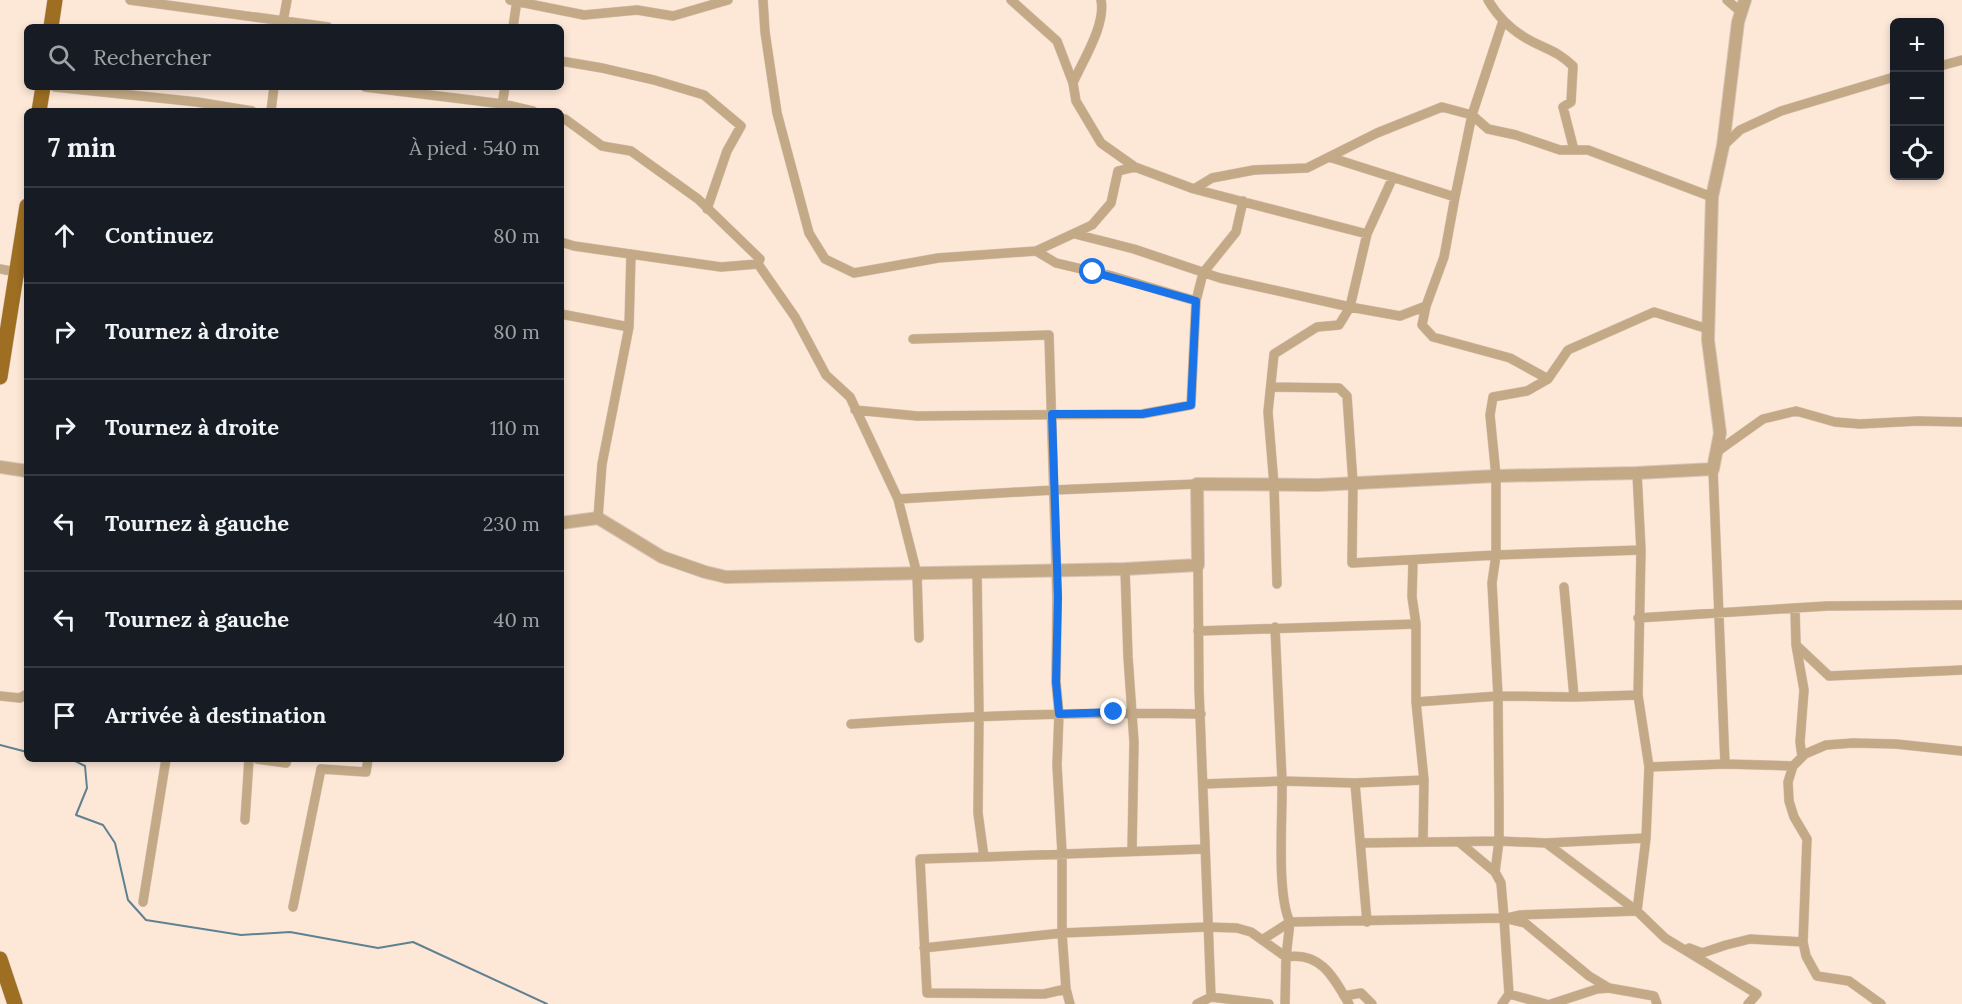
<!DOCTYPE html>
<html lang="fr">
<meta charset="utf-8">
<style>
:root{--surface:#171b24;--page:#242831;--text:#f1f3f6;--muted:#9ea1a6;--line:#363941}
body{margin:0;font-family:Lora,serif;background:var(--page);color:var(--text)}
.controls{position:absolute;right:18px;top:18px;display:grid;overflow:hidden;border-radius:9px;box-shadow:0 3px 9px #0003}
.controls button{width:54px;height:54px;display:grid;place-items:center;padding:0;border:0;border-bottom:2px solid var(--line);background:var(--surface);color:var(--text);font:30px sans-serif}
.stop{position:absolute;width:18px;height:18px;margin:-14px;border:4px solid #1a73e8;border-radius:50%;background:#fff}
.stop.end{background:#1a73e8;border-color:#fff;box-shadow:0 2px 6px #0008}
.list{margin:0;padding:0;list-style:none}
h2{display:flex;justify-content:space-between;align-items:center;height:78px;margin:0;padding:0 24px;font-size:26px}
h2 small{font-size:20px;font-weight:400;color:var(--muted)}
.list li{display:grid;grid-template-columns:39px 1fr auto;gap:18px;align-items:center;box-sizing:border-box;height:96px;padding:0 24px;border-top:2px solid var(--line)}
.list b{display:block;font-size:22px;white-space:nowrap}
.list em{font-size:20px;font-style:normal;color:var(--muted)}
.icon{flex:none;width:33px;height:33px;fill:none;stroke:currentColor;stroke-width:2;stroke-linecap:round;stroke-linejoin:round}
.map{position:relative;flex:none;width:1962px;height:1004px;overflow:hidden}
.search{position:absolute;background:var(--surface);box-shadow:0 3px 9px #0003;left:24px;top:24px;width:540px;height:66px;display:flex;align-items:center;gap:15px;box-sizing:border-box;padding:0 21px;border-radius:9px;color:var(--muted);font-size:22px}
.panel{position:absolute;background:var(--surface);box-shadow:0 3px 9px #0003;left:24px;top:108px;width:540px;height:654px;border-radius:9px}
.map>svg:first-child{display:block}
</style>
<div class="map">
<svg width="1962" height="1004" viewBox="0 0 1962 1004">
<rect width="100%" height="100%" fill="#fde8d8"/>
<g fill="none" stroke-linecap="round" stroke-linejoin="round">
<path stroke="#5f8191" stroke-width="2" d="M0,745l27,7
M62,759l11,1 12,6 2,22 -11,27 27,10 12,18 13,57 18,20 95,15 49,-3 88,16 35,-6 134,62"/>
<defs>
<path id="minor" d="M130,0l198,27
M510,0l74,15 53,-5 36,6 55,-16
M763,0l2,32 12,81 32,120 16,26 29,14 84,-15 98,-7 56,-26 19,-22 7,-32 17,-4
M1011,0l46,41 16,42c10,-23 33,-58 28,-83
M1488,0c11,19 25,32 45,42 18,9 25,10 40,24l-2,36 -8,5 11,43
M1727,0l14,12
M282,27l5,-27
M513,27l4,-27
M561,61l41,7 52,12 50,15 37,31 -14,25 -20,58
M1940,66l22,-6
M1073,83l3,18 25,42 34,24 59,22 173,45 26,-57
M55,87l142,15 55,9
M365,87l138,17 30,7
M271,111l3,-24
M501,111l4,-24
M561,118l4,1 37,27 29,5 67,48 62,60 -2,5 37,53 31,58 24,22 48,102 19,75 2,64
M1723,146l17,-16 41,-19 113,-34
M1329,157l126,40 17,-82 31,-94
M1194,189l18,-11 42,-8 53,-2 70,-35 65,-26 30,8 16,14 28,6 44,15h28l124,47
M1075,234l59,15 86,29 130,29 50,9 26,-10 18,-49 11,-60
M561,242l13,4 147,21 37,-3
M0,269l27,5
M1196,301l7,-28 33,-41 7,-31
M1426,306l-4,19 11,12 77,21 38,21 -21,12 -34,6 -3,18 6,61v79l-4,28 6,113 1,112v33l-4,31 6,11 3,35 21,5 64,53 20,12
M561,314l68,13
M913,339l136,-4 8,262 -1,85 3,32 -2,51 5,88v80l4,56 4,15
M1548,379l20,-29 86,-38 54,17
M1271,387l68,1 8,8 6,87 -1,80 144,-8 145,-5
M855,410l62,6 225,-2 49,-9 5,-104 -84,-25 -56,-13 -20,-12
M1718,451l45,-32 33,-8 39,11 25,2 58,-3 44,1
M1713,469l12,295
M898,499l156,-9 143,-6
M598,518l4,-54 27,-137 2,-73
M1413,561l-1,36 4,27v78l8,78 -1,62
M1198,565l1,124 12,308
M1125,569l3,88 6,85 -2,109
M977,572l2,143 -1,98 6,44 220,-8
M1277,584l-3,-99 -6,-73 6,-58 43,-27 22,-2 11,-18 17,-73
M1564,587l10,110
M1795,609l1,36 33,31 133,-6
M1638,618l189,-12 135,-1
M1275,627c2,51 5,102 7,153 1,34 -6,114 8,142l214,-4 5,76 -7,10
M1198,631l218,-7
M1796,645l8,45 -4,52 2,15
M0,696l20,2 7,-4
M1416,702l82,-6 76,1 64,-2
M851,724c117,-8 233,-13 350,-10
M257,759l29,4 1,-4
M1649,767l76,-3 68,2
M1355,783l12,139
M1203,784l79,-3 73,2 69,-3
M245,820l4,-61
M1459,842l36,30
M1361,843l138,-2 47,2 100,-5
M1546,843l91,68 28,27 92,56 -9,10
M984,857l-64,2 7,134 117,1 22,-5
M143,902l23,-143
M293,907l28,-138 45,3 2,-13
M1507,918l13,-3 117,-4 9,-73 3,-71 -11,-72 3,-145 -4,-77
M1262,940l28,-18 -4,35c35,-6 48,21 63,47
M1803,942l4,-103 -13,-22 -5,-16 -1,-19 5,-16 12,-12 21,-9 27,-2 43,1 66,7
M924,948l138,-15 145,-6 30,1 14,4 35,25 -1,47
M1689,948l13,5 24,-8 24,-6 53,3 3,14 11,20 32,5 32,23
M1509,994l37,10
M1344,996l17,-3 11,11
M1197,1004l14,-7 58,7
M1551,1004l46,-15 12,-1 45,8 3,8"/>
<path id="tertiary" d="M0,467l27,4
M561,523l37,-5 64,39 43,15 21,5 399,-8 73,-4 -1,-81 121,1 178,-9 141,-3 76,-4 7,-36 -12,-93 4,-143 11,-51 15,-124 7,-22"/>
<path id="primary" d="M51,27l4,-27
M39,111l4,-24
M0,377l27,-171
M0,959l15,45"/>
</defs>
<use href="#minor" stroke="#d8c5b7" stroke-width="10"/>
<use href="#tertiary" stroke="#d8c5b7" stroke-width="14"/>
<use href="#primary" stroke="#d8c5b7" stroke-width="16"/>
<use href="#minor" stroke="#c3a986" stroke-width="9"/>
<use href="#tertiary" stroke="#c3a986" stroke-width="12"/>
<use href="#primary" stroke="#9e6f22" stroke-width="15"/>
</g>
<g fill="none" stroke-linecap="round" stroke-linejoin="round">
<path stroke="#1a73e8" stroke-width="8" d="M1093,272l103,29 -5,104 -49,9h-90l6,183 -2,85 3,32 55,-2"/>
</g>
</svg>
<div class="controls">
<button>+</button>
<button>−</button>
<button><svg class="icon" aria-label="locate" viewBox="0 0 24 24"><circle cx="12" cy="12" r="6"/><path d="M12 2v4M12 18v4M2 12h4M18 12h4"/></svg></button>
</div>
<div class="stop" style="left:1093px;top:272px"></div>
<div class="stop end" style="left:1114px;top:712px"></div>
<div class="search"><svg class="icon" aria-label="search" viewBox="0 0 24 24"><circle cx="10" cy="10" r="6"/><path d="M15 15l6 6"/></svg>Rechercher</div>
<section class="panel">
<h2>7 min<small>À pied · 540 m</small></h2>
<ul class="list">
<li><svg class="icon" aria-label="ahead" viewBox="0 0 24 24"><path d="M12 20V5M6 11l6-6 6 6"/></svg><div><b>Continuez</b></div><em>80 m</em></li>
<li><svg class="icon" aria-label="right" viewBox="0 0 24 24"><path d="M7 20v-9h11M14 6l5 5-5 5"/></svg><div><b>Tournez à droite</b></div><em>80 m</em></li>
<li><svg class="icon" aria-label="right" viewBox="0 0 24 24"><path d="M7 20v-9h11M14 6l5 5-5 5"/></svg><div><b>Tournez à droite</b></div><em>110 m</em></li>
<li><svg class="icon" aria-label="left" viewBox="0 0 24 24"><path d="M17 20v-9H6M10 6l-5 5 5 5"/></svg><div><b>Tournez à gauche</b></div><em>230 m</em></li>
<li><svg class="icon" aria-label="left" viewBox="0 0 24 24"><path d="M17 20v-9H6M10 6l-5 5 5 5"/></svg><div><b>Tournez à gauche</b></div><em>40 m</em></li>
<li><svg class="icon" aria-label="arrive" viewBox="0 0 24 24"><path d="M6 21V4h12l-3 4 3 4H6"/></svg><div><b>Arrivée à destination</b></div></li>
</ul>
</section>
</div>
